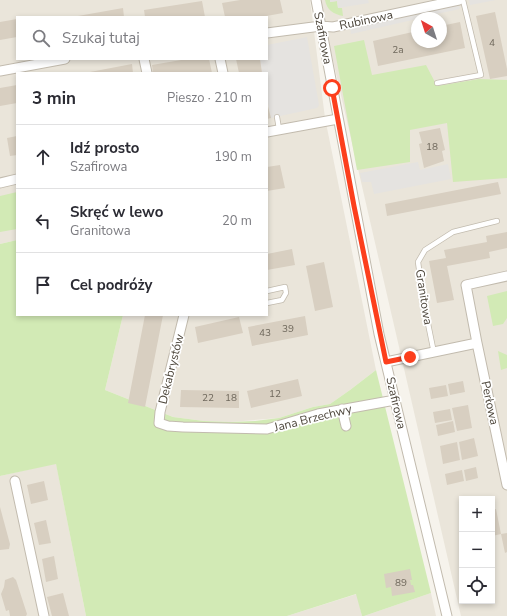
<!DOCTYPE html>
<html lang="pl">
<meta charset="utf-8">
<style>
:root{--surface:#fff;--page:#f2f2f3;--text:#2b2b33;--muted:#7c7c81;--line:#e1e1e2}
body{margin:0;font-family:"Nunito Sans",sans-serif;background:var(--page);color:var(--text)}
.controls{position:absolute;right:12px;bottom:12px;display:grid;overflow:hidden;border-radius:0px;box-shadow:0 2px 6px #0003}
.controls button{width:36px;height:36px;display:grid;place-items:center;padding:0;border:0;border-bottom:1px solid var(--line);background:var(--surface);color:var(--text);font:20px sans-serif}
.compass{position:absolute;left:411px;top:12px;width:36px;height:36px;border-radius:50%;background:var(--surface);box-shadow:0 2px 6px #0003;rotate:321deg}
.stop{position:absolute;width:12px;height:12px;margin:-9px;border:3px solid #fc3f1d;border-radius:50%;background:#fff}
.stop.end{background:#fc3f1d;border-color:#fff;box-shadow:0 1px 4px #0008}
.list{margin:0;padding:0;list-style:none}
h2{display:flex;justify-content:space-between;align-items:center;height:52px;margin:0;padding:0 16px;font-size:17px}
h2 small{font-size:13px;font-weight:400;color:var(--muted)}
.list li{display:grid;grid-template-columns:26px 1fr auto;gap:12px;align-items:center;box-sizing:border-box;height:64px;padding:0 16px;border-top:1px solid var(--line)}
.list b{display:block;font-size:15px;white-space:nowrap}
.list p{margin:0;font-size:13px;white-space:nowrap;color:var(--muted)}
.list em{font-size:13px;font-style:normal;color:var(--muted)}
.icon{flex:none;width:22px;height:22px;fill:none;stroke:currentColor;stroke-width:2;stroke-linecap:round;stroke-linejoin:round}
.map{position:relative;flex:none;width:507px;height:616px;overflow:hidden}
.search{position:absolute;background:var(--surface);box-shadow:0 2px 6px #0003;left:16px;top:16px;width:252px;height:44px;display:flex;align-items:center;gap:10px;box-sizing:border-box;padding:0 14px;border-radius:0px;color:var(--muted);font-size:15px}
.panel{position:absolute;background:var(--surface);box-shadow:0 2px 6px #0003;left:16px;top:72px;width:252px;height:244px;border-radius:0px}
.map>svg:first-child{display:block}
</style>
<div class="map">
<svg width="507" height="616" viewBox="0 0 507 616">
<rect width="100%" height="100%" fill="#f6f3ec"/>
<path fill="#eae5da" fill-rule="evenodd" d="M0,0h310l15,118 51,252 -26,20 -20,14 -17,3 -34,11 -49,4 -26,-1 -31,-4 -68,-27 18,-75h144v-242h-250v167l-17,4zM17,17h250v42h-250z
M320,0h187v616h-46l-135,-586zM417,18h24v24h-24zM462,499h30v102h-30z
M56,463l30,153h-86v-140z
M431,593l5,23h-72z
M357,594l5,22h-75z"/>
<path fill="#d2eab5" d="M325,0h5v2l7,-1 1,7h4l1,8c-10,-2 -16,-6 -18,-16z
M364,40l8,35 54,-10 11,21 42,-7 28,1v98l-54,4 -6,-59 -37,7v32l-53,8 -23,-124z
M17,192v37l-17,3v-36z
M17,240v75h106l-18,75 68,27 31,4 26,1 25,-1 24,-3 34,-11 17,-3 20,-14 26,-20 55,223 -67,23h-2l-6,-22 -69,22h-201l-30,-152 -56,12v-232z
M507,291v27l-4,6 -10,2 -6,-30z
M498,351l9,4v13l-6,2z"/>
<path fill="#e5e3e0" d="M330,0h38l1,3 -31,5 -1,-7 -7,1z
M469,0h27l-26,5z
M458,2l2,7 -43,9v1l-66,15 -1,-7z
M307,37l12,68 -2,3 -46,10 -4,-20v-25h-5l-2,-14h7v-14z
M418,162l2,8 28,-6 3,15 -77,15 -3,-12h-9l-2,-9z"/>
<path fill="#d8cfc1" d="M240,0h40l3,13 -22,4h-36l-3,-14z
M202,1l3,16h-60l-1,-7z
M123,8l1,9h-46v-1z
M495,12l12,57v7l-17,3 -14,-63z
M17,19v18l-17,3v-18z
M460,22l5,26 -87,18 -5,-25 44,-10v11h24v-16z
M187,59h22l3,14h-59l-1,-8z
M236,59h24l2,14h-23z
M132,64l1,9h-43v-1z
M17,85v18l-17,3v-18z
M267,103l4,15 -4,1z
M440,128l5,22 -3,1 2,10 -20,7 -5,-24 3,-1 -3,-11z
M17,136v19l-7,1 -3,-18z
M280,165l5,23 -18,3v-24z
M498,182l3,12 -114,22 -2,-12z
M507,232v16l-18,4 1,6 -43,8 7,34 -17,3 -8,-42 17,-3 -2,-8 43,-8 -1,-6z
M292,249l3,16 -28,5v-16z
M324,262l9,45 -18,4 -9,-45z
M145,315h18l-18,92 -17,-4z
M305,316l3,19 -56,11 -4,-19z
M239,317l4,16 -45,10 -3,-16z
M298,379l4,17 -51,12 -4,-17z
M463,381l2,11 -15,3 -2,-11z
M446,385l2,11 -17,3 -2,-11z
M181,390l58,1v17l-59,-1z
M468,405l4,23 -15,3 -5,-23z
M450,409l2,11 -17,3 -2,-11z
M453,421l2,11 -17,4 -2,-11z
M474,438l4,18 -16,4 -3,-18z
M457,442l3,18 -17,4 -3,-18z
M476,467l2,11 -12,3 -2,-11z
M462,470l2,11 -17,4 -2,-11z
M44,481l4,19 -17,4 -4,-19z
M0,507l10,37 -1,5 -9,1z
M496,509l5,25 -9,2v-26z
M46,520l5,23 -12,2 -5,-22z
M507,533v19l-2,1 -4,-19z
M54,556l4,23 -12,3 -4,-23z
M410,569l2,11h-2l1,5h2l2,7 -23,4 -1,-9 -5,1 -2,-14z
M13,577l3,3 11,34 -1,2h-16l-1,-6 -3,1 -5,-17 3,-7 1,-7z
M63,593l6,23h-17l-5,-19z"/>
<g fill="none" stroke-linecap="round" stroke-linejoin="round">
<defs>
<path id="lane" d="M437,83l44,-8 -18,-75
M277,117l2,12
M267,291l18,-4 1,6 -4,7 -15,3
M434,353l-10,-49 -6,-42 7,-12 28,-18 44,-11"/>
<path id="street" d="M316,0l63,334 68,282
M267,33l54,-7 12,1 126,-27
M144,59l3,14
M220,59l3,14
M0,71l65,-12
M267,132l71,-13
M0,183l17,-4
M184,315l-24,97 -1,11 9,3 15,1 84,2 51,-15 77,-14
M477,343l30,142
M386,362l91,-19 -11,-58 41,-9
M342,409l4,17
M15,481l29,135"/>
</defs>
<use href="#lane" stroke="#c2bbae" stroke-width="6"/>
<use href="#street" stroke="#c2bbae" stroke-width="11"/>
<use href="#lane" stroke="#fff" stroke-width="4.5"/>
<use href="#street" stroke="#fff" stroke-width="9"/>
</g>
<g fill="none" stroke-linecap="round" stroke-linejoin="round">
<path stroke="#fc3f1d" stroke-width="5" d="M332,88l22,118 32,156 24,-5"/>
</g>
<g text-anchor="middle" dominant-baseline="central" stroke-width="3.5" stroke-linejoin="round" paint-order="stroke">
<g font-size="10" fill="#6e675b">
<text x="492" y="43">4</text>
<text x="398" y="50">2a</text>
<text x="432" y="147">18</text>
<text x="288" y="329">39</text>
<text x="265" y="333">43</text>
<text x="275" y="394">12</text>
<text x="208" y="398">22</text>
<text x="231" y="398">18</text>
<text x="401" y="583">89</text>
</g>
<g font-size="12" fill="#4b4439" stroke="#fff">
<text transform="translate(366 20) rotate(-12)">Rubinowa</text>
<text transform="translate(323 38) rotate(79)">Szafirowa</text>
<text transform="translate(424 297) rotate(81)">Granitowa</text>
<text transform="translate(171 369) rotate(-76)">Dekabrystów</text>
<text transform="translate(396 403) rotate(77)">Szafirowa</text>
<text transform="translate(490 403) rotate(78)">Perłowa</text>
<text transform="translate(313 418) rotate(-14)">Jana Brzechwy</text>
</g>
</g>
</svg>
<div class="controls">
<button>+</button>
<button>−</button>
<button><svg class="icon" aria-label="locate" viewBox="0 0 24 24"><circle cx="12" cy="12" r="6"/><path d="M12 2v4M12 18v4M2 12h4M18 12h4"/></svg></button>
</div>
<svg class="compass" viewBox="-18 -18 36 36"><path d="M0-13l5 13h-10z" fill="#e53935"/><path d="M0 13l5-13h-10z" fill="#7c7c81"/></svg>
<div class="stop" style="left:332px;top:88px"></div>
<div class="stop end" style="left:410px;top:357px"></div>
<div class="search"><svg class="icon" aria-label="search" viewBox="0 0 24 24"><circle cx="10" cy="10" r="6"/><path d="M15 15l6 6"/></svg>Szukaj tutaj</div>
<section class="panel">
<h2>3 min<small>Pieszo · 210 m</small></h2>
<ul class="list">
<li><svg class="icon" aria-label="ahead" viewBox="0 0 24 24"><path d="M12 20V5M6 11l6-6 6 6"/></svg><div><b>Idź prosto</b><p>Szafirowa</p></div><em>190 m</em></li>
<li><svg class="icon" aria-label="left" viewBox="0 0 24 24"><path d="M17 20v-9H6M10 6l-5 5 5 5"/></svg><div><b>Skręć w lewo</b><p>Granitowa</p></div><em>20 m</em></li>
<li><svg class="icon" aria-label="arrive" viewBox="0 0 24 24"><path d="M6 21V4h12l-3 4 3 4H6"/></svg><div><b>Cel podróży</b></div></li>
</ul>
</section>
</div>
